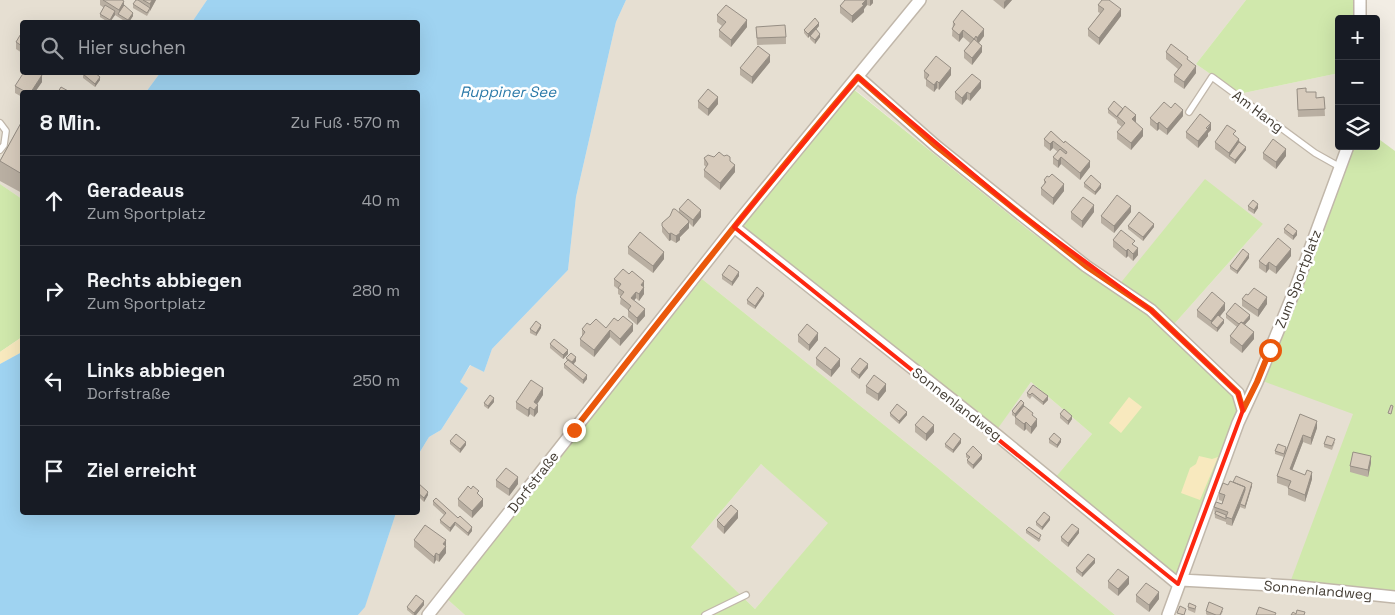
<!DOCTYPE html>
<html lang="de">
<meta charset="utf-8">
<style>
:root{--surface:#171b24;--page:#242831;--text:#f1f3f6;--muted:#9ea1a6;--line:#363941}
body{margin:0;font-family:"Space Grotesk",sans-serif;background:var(--page);color:var(--text)}
.controls{position:absolute;right:15px;top:15px;display:grid;overflow:hidden;border-radius:5px;box-shadow:0 5px 20px #0002}
.controls button{width:45px;height:45px;display:grid;place-items:center;padding:0;border:0;border-bottom:1px solid var(--line);background:var(--surface);color:var(--text);font:25px sans-serif}
.stop{position:absolute;width:15px;height:15px;margin:-11px;border:4px solid #ea580c;border-radius:50%;background:#fff}
.stop.end{background:#ea580c;border-color:#fff;box-shadow:0 1px 5px #0008}
.list{margin:0;padding:0;list-style:none}
h2{display:flex;justify-content:space-between;align-items:center;height:65px;margin:0;padding:0 20px;font-size:21px}
h2 small{font-size:16px;font-weight:400;color:var(--muted)}
.list li{display:grid;grid-template-columns:32px 1fr auto;gap:15px;align-items:center;box-sizing:border-box;height:90px;padding:0 20px;border-top:1px solid var(--line)}
.list b{display:block;font-size:19px;white-space:nowrap}
.list p{margin:0;font-size:16px;white-space:nowrap;color:var(--muted)}
.list em{font-size:16px;font-style:normal;color:var(--muted)}
.icon{flex:none;width:28px;height:28px;fill:none;stroke:currentColor;stroke-width:2;stroke-linecap:round;stroke-linejoin:round}
.map{position:relative;flex:none;width:1395px;height:615px;overflow:hidden}
.search{position:absolute;background:var(--surface);box-shadow:0 5px 20px #0002;left:20px;top:20px;width:400px;height:55px;display:flex;align-items:center;gap:12px;box-sizing:border-box;padding:0 18px;border-radius:5px;color:var(--muted);font-size:19px}
.panel{position:absolute;background:var(--surface);box-shadow:0 5px 20px #0002;left:20px;top:90px;width:400px;height:425px;border-radius:5px}
.map>svg:first-child{display:block}
</style>
<div class="map">
<svg width="1395" height="615" viewBox="0 0 1395 615">
<rect width="100%" height="100%" fill="#f2ede4"/>
<path fill="#e6dfd2" fill-rule="evenodd" d="M0,0h207l-15,22h-170v50l138,1 -14,19h-124v107l-22,-15z
M626,0h620l-50,64 43,30 100,-21v73h11l3,267 42,189v13h-280l-181,-150 -232,-186 -256,319 19,17h-107l7,-9 31,-93 22,-1v-57l11,-18 12,-7 27,-42 -9,-6 12,-17 13,7 8,-23 76,-79 8,-73 40,-175zM853,88l178,144 84,60 148,-68 -95,107 7,165 -120,-18 37,-44 -61,-52 -35,48z
M761,464l68,59 -74,86 -64,-62z"/>
<path fill="#d0e8ac" fill-rule="evenodd" d="M1246,0h114l-1,19h-20v54l-100,21 -43,-30z
M852,88l179,144 83,59 91,-112 58,45 -95,107 64,63 6,15 -61,169 -123,-99 38,-45 -61,-52 -35,49 -261,-205z
M1376,137l19,14v444l-104,-15 62,-166 -93,-34 90,-234h26z
M0,184l22,15v138l-22,15z
M702,279l232,186 181,150h-650l-19,-17zM761,464l67,59 -73,86 -64,-62z"/>
<path fill="#f8e9be" d="M22,337v15l-22,12v-12z
M1129,397l13,10 -21,26 -12,-10z
M1199,456l13,3 6,-2 -18,43 -19,-7 9,-25 6,-4z"/>
<path fill="#9fd3f1" d="M207,0h419l-10,22 -40,175 -8,73 -76,79 -8,23 -14,-7 -10,17 8,6 -27,42 -12,7 -11,18v-363h-272l14,-19 258,-1v-50h-226z
M22,352v160l374,1 -31,94 -7,8h-358v-251z"/>
<g fill="none" stroke-linecap="round" stroke-linejoin="round">
<defs>
<path id="lane" d="M1189,112l23,-35 103,76 25,14
M0,123l6,8 -2,14 -4,5
M705,615l41,-20"/>
<path id="street" d="M1360,19v-19
M858,77l78,69 82,66 68,54 65,44 87,83 5,17
M734,227l264,209 180,148
M1181,580l110,6 104,11
M428,615l306,-388 186,-227
M1168,615l70,-192 19,-41 39,-95 52,-141"/>
</defs>
<use href="#lane" stroke="#c1b7aa" stroke-width="8"/>
<use href="#street" stroke="#c1b7aa" stroke-width="14"/>
<use href="#lane" stroke="#fff" stroke-width="5.5"/>
<use href="#street" stroke="#fff" stroke-width="11"/>
</g>
<path fill="#b9afa2" d="M100,0h22l2,5 9,11 -4,6h-3l-11,-7 -5,7h-2l-8,-5v-3l4,-6 -4,-3z
M136,0h20l-9,16 -14,-8v-4z
M845,0h28v3l-3,3 -3,-1 -3,4v3l-12,11 -12,-10v-7z
M993,0h19l-8,9z
M1098,5l23,11 -22,29 -11,-9v-7l12,-16 -2,-1z
M717,15l30,12 -16,20 -12,-10v-7l3,-4 -5,-4z
M953,22l31,14 -5,7 3,9 -10,13 -8,-7v-7l6,-8 -7,-6 -4,5 -7,-6z
M819,26l-3,4 4,7 -5,7 -5,-5v-3l-2,2 -4,-5v-3z
M756,27l30,10v7l-29,1z
M22,32v21l-6,-4v-7z
M1166,52l22,8 8,13 -12,16 -10,-7v-7l4,-6 -12,-10z
M770,62l-18,22 -12,-9v-7z
M924,71l27,4 -12,15 -2,-2 -3,4 -8,-6v-6l-2,-2z
M83,74l17,6 -5,7 -12,-9z
M42,82l-7,10h-13v5l-7,-4v-7z
M981,88l-11,13 -3,-2 -5,6 -7,-6v-7z
M1297,89l9,3 10,6 8,-1 1,19 -27,1z
M698,101l20,3 -10,12 -10,-8z
M1171,108l12,8 -16,19 -8,-6 -2,2 -7,-6v-7z
M1108,109l28,13h-1l8,14 -12,14 -14,-11v-7l5,-5 -5,-4v-3l-9,-7z
M22,121v72l-22,-12v-21z
M1211,130l-3,3v3l-10,12 -12,-10v-6z
M1051,131l39,36 -10,13 -19,-16 -3,4 -5,-4v-7l5,-5 -5,-4 -3,3 -6,-5v-7z
M1236,136l10,14 -11,14 -20,-15v-7z
M1263,153l23,3 -10,13 -13,-10z
M714,157l16,4 5,11 -15,18 -16,-13v-7l2,-3 -2,-2v-7z
M1044,180l20,11 -11,14 -12,-10v-7l3,-4z
M1084,183l17,5 -6,7 -11,-8z
M1248,206l10,2 -4,6 -6,-4z
M679,209l22,8 -8,10 -4,-4v5l-9,9v3l-4,3 -5,-3 -2,1 -7,-9v-9l8,-7 9,-4z
M1071,212h23l-12,16 -11,-9z
M1131,212l-17,21 -13,-10v-7z
M1128,226l26,1 -11,14 -15,-12z
M1284,229l13,6 -4,5 -9,-7z
M1113,240l25,15 -5,6 -5,-5 -2,2 -13,-11z
M628,247l36,12 -11,14 -25,-19z
M1291,256l-15,18 -7,-5 -3,4 -7,-5v-7z
M1249,258l-12,16 -7,-5v-3z
M629,274l15,7v13l-5,7 -3,-3 -2,2 11,16 -8,9 -9,-8v-7l-8,-6 1,-8 -3,-2v-5l-4,-3v-7z
M722,275l17,1 -7,10 -10,-7z
M764,296l-9,13 -8,-5v-4z
M1242,299l25,5 -9,13 -16,-11z
M1197,310h28l-5,6 4,7 -7,9 -20,-15z
M1226,314l24,5 -5,5 9,15 -12,14 -12,-10v-7l7,-9 -11,-9z
M618,321l15,10 -13,15 -10,-9 -16,20 -14,-11v-7l2,-3v-7l8,-4 16,3z
M541,328l-5,8 -6,-3v-4z
M798,335l20,5 -9,11 -11,-9z
M550,344l18,10 -5,5 -13,-11z
M566,358l10,3 -3,4 14,14 -4,5 -19,-16v-4l3,-3z
M816,358l24,8 -9,11 -15,-12z
M868,368l-9,11 -8,-7v-3z
M1033,385l15,15 -5,5 -11,-9 -2,3 -3,-3v-3z
M866,386l20,5 -8,10 -12,-8z
M543,395l-6,9 1,8 -4,5 -4,-3 -2,3 -12,-8v-7z
M494,402l-6,7 -4,-3v-3z
M1024,406l9,10 4,10 -6,8 -5,-5 -2,2 -9,-7v-7l-3,-2v-4z
M890,413l17,2 -8,9 -9,-8z
M1060,414l12,5 -4,6 -8,-7z
M1300,414l17,14 -6,17 -8,-3 -11,28 20,9 -7,23 -17,-7v-8l-11,-4v-7l7,-19 -9,-3v-3l11,-1z
M915,425l19,7 -8,9 -11,-9z
M1049,439l12,3 -4,6 -8,-5z
M450,441l16,4 -6,8 -10,-9z
M1335,442l-3,8 -8,-3v-3z
M961,443l-8,10 -8,-6v-3z
M966,454l16,5 -9,10 -6,-6v-3l1,-1 -2,-2z
M1371,463l-3,14 -18,-5v-6z
M496,480l22,4 -9,12 -13,-9z
M1233,482l19,4 -7,23 -5,-2 -8,19 -6,-2v-2l-11,-4 -1,-11 8,-3v-3l-3,-1v-7z
M418,483l10,12 -4,7 -6,-6z
M479,495l4,11 -11,12 -14,-12v-7z
M433,501l39,30 -4,5 -13,-11 -5,7 -10,-9v-3l4,-5 -11,-10z
M738,518l-14,16 -7,-7v-7z
M1050,520l-8,10 -6,-5v-3z
M1026,530l15,9 -2,3 -13,-9z
M1079,533l-11,14 -7,-6v-4z
M414,540l32,7v6l-7,9 -3,-2 -2,4 -20,-17z
M1095,563l-13,14 -6,-5v-4z
M1108,581l21,3 -11,12 -10,-8z
M1136,595l23,4 -10,13 -13,-10z
M424,605l-8,10h-3l-6,-5v-3z
M1188,607l8,2 -1,4 -7,-3z
M1206,611h17l-2,4h-14l-1,-1z"/>
<path fill="#968e84" d="M152,0h4l-6,11v-7z
M866,0h1v5l-3,4v3l-12,11v-7z
M870,0h3v3l-3,3z
M1006,0h6l-8,9v-7z
M124,1v7l-5,6v-4z
M1121,9v7l-22,29v-7z
M115,11v4l-5,7v-2z
M133,13v3l-4,6h-1v-2z
M747,20v7l-16,20v-7z
M819,23v3l-11,12v-4z
M984,29v7l-7,9v-7z
M963,30v7l-4,5v-7z
M820,34v3l-5,7v-4z
M982,46v6l-10,13v-7z
M770,55v7l-18,22v-7z
M1196,66v7l-12,16v-7z
M951,68v7l-12,15v-7z
M42,75v7l-7,10h-4z
M100,77v3l-5,7v-3z
M937,81v7l-3,4v-7z
M981,81v7l-11,13v-7z
M967,92v7l-5,6v-7z
M718,97v7l-10,12v-7z
M1183,110v6l-16,19v-6z
M1136,115v7l-4,4v-7z
M1159,122v7l-2,2v-7z
M1211,123v7l-3,3v3l-10,12v-7z
M1143,129v7l-12,14v-7z
M1239,139v6l-10,11v-3z
M1053,141v7l-3,3v-7z
M1246,147v3l-11,14v-4z
M1286,149v7l-10,13v-7z
M1061,157v7l-3,4v-7z
M1090,161v6l-10,13v-7z
M735,165v7l-15,18v-7z
M1064,184v7l-11,14v-7z
M1101,184v4l-6,7v-3z
M1258,204v4l-4,6v-4z
M1094,205v7l-12,16v-7z
M1131,206v6l-17,21v-7z
M701,210v7l-8,10v-7z
M689,222v6l-9,9v3l-4,3v-7z
M1154,224v3l-11,14v-4z
M1297,231v4l-4,5v-4z
M671,233v7l-2,1v-7z
M1138,248v7l-5,6v-7z
M1128,249v7l-2,2v-7z
M1291,249v7l-15,18v-7z
M664,252v7l-11,14v-7z
M1249,254v4l-12,16v-3z
M1269,262v7l-3,4v-7z
M739,272v4l-7,10v-4z
M644,281v13l-5,7v-7l2,-9z
M636,292v6l-5,7v-7z
M764,293v3l-9,13v-3z
M1267,297v7l-9,13v-7z
M1225,303v7l-12,15 -2,-2v5v-7z
M645,309v7l-8,9v-7z
M1250,315v4l-9,10v-3z
M1224,320v3l-7,9v-4z
M633,324v7l-13,15v-7z
M541,325v3l-5,8v-3z
M610,330v7l-16,20v-7z
M1254,332v7l-12,14v-7z
M818,333v7l-9,11v-6z
M568,350v4l-5,5v-4z
M576,357v4l-4,5v-4z
M840,359v7l-9,11v-7z
M868,364v4l-9,11v-4z
M587,375v4l-4,5v-4z
M886,384v7l-8,10v-7z
M543,388v7l-9,14v-7z
M1048,396v4l-5,5v-3z
M494,398v4l-6,7v-3z
M1024,403v3l-9,11v-3z
M538,405v7l-4,5v-7z
M530,407v7l-2,3v-7z
M907,412v3l-8,9v-3z
M1072,416v3l-4,6v-4z
M1037,419v7l-6,8v-7z
M1317,421v7l-6,17v-7z
M1026,422v7l-2,2v-7z
M934,425v7l-8,9v-7z
M1303,435v7l-13,34v-7z
M961,439v4l-8,10v-3z
M1061,439v3l-4,6v-3z
M466,442v3l-6,8v-4z
M982,455v4l-9,10v-4z
M1371,456v7l-3,14v-7z
M1312,472v7l-7,23v-7z
M518,477v7l-9,12v-7z
M1252,483v3l-7,23v-3z
M1245,487v7l-5,10v3l-8,19v-7z
M428,492v3l-4,7v-4z
M483,499v7l-11,12v-7z
M738,511v7l-14,16v-7z
M1050,517v3l-8,10v-3z
M455,522v3l-5,7v-4z
M472,527v4l-4,5v-3z
M1079,529v4l-11,14v-4z
M446,540v13l-7,9v-7l4,-11z
M436,553v7l-2,4v-7z
M1095,559v4l-13,14v-4z
M1129,577v7l-11,12v-7z
M1159,592v7l-10,13v-7z
M424,601v4l-8,10h-2v-2z"/>
<path fill="#d7cbbc" stroke="#968e84" d="M103,0h19l2,1 -5,9z
M136,0h2l12,8 -3,5 -14,-9z
M143,0h9l-2,4z
M845,0h21l-4,4 2,1 -12,11 -12,-10z
M1102,0h7l12,9 -22,29 -11,-9 16,-20 -6,-4z
M105,5l10,6 -5,9 -10,-6z
M124,5l9,8 -5,7 -10,-6z
M726,5l21,15 -16,20 -12,-10 7,-8 -9,-7z
M962,10l22,19 -7,9 -1,-2 -2,3 -11,-9 -4,5 -7,-6 3,-5 -2,-2z
M815,18l4,5 -11,11 -4,-4z
M785,25l1,12 -29,1 -1,-11z
M816,29l4,5 -5,6 -5,-4z
M22,32v14l-6,-4z
M974,39l8,7 -10,12 -8,-7z
M1171,44l17,13 -1,2 9,7 -12,16 -10,-7 8,-10 -16,-13z
M758,46l12,9 -18,22 -12,-9z
M936,56l15,12 -12,15 -2,-2 -3,4 -8,-6 3,-4 -5,-4z
M24,72h15l3,3 -11,17h-5l-11,-6z
M84,72h10l6,5 -5,7 -12,-10z
M972,74l9,7 -11,13 -3,-2 -5,6 -7,-6z
M61,87l9,5h-12z
M1306,88v4h10v6l8,-1 1,12 -27,1 -1,-21z
M708,89l10,8 -10,12 -10,-8z
M1114,101l9,8 -6,8 -9,-8z
M1164,102l7,6 4,-5 8,7 -16,19 -8,-7 -2,2 -7,-6z
M1125,106l11,9 -4,4 11,10 -12,14 -14,-11 8,-9 -8,-7z
M1200,114l11,9 -5,5 2,1 -10,12 -12,-9z
M22,121v53l-22,-13z
M1227,125l9,6 -3,3 6,5 -10,14 -14,-11z
M1051,131l13,12 1,-2 25,20 -10,12 -19,-16 -3,4 -5,-4 7,-8 6,5 1,-2 -14,-11 -3,3 -6,-5z
M1273,139l13,10 -10,13 -13,-9z
M1239,142l7,5 -11,13 -6,-4z
M719,152l5,4 3,-1 3,2v4l5,4 -15,18 -16,-13 4,-6 -4,-6 4,-3 6,2z
M1052,174l12,10 -11,14 -12,-10 5,-6 -2,-2 3,-4 2,1z
M1091,175l10,9 -6,8 -11,-9z
M1117,195l14,11 -17,20 -13,-10z
M1083,197l11,8 -12,16 -11,-9z
M688,199l13,11 -8,10 -14,-11z
M1253,200l5,4 -4,6 -6,-4z
M673,209h2l13,11 1,2 -9,9v2l-4,3 -5,-3 -2,1 -7,-8v-3l8,-7z
M1139,212l15,12 -11,13 -15,-11z
M1288,224l9,7 -4,5 -9,-7z
M1121,230l14,11 -3,3 6,4 -5,6 -5,-5 -2,2 -13,-11z
M640,232l24,20 -11,14 -25,-19z
M1278,238l13,11 -15,18 -7,-5 -3,4 -7,-5z
M1243,249l6,5 -12,17 -7,-5z
M729,265l10,7 -7,10 -10,-7z
M623,269l6,5 3,-3 12,10 -3,4 3,2 -5,7 -3,-2 -5,6 14,11 -8,9 -9,-8 3,-4 -11,-9 4,-5 -6,-4 3,-4 -7,-5z
M757,287l7,6 -9,13 -8,-6z
M1254,288l13,9 -9,13 -16,-11 4,-5 2,1z
M1212,292l13,11 -14,18 -14,-11z
M1235,303l15,12 -7,8 -2,-1 -2,2 -13,-10z
M1218,315l6,5 -7,8 -6,-5z
M623,316l10,8 -13,15 -10,-9 -16,20 -14,-11 5,-7 -3,-3 5,-6 3,2 6,-6 10,9 8,-10 4,3z
M536,321l5,4 -5,8 -6,-4z
M1241,322l13,10 -12,14 -12,-10z
M807,324l11,9 -9,12 -11,-10z
M554,339l14,11 -5,5 -13,-11z
M825,347l15,12 -9,11 -15,-12z
M571,353l5,4 -4,5 -6,-4z
M860,358l8,6 -9,11 -8,-6z
M568,360l19,15 -4,5 -19,-16z
M874,375l12,9 -8,10 -12,-8z
M531,380l12,8 -9,14 4,3 -4,5 -4,-3 -2,3 -12,-8z
M1033,385l15,11 -5,6 -11,-9 -2,2 -3,-2z
M490,395l4,3 -6,8 -4,-3z
M1021,400l3,3 -9,11 -3,-3z
M897,404l10,8 -8,9 -9,-8z
M1391,405l2,1 -2,8 -3,-1z
M1024,406l9,7 -1,2 5,4 -6,8 -5,-5 -2,2 -9,-7z
M1064,409l8,7 -4,5 -8,-7z
M1300,414l17,7 -6,17 -8,-3 -13,34 15,6 2,-5 5,2 -7,23 -17,-7 3,-7 -14,-5z
M923,416l11,9 -8,9 -11,-9z
M954,433l7,6 -8,11 -8,-6z
M1054,433l7,6 -4,6 -8,-6z
M456,434l10,8 -6,7 -10,-8z
M1327,436l8,3 -3,7 -8,-2z
M1278,444l8,3 -2,7 -9,-3z
M973,446l9,9 -9,10 -6,-5 3,-3 -4,-3z
M1353,452l18,4 -3,14 -18,-4z
M506,468l12,9 -9,12 -13,-9z
M1236,476l16,7 -7,23 -5,-2 5,-14v-3l-12,-5z
M1230,481l15,6 -13,32 -6,-2 2,-5 -14,-5 2,-5 6,2 3,-9 -6,-2 4,-10 5,2z
M418,483l10,9 -4,6 -6,-5z
M468,486l3,3 2,-3 6,5 -2,2 6,6 -11,12 -14,-12z
M436,498l22,20 2,-2 12,11 -4,6 -13,-11 -5,6 -10,-8 6,-7 -13,-12z
M731,505l7,6 -14,16 -7,-7z
M1216,511l10,4v4l-11,-5z
M1044,512l6,5 -8,10 -6,-5z
M1072,524l7,5 -11,14 -7,-6z
M425,525l21,15 -3,4 3,2 -7,9 -3,-2 -2,4 -20,-17z
M1029,527l12,8 -2,4 -13,-9z
M1088,554l7,5 -13,14 -6,-5z
M1118,569l11,8 -11,12 -10,-8z
M1146,583l13,9 -10,13 -13,-10z
M416,595l8,6 -10,12 -7,-6z
M1209,602l14,6 -3,7h-4l-10,-4z
M1189,603l7,3 -1,3 -7,-2z
M1180,606l6,3 -2,6 -7,-2z
M1259,607l17,6 -1,2h-19z
M1297,610l8,2 -1,3h-13l2,-3 3,2z"/>
<g fill="none" stroke-linecap="round" stroke-linejoin="round">
<path stroke="#ea580c" stroke-width="6" d="M574,430c93,-119 186,-238 284,-353l78,69 82,66 68,54 65,44 87,83 5,17 14,-28 13,-32"/>
</g>
<path fill="none" stroke="#fd2811" stroke-width="4" stroke-linejoin="round" d="M858,77l160,135 133,98 87,83 5,17 -65,174 -444,-357z"/>
<g text-anchor="middle" dominant-baseline="central" stroke-width="5" stroke-linejoin="round" paint-order="stroke">
<g font-size="14" fill="#443d34" stroke="#fff">
<text transform="translate(1258 111) rotate(37)">Am Hang</text>
<text transform="translate(1298 279) rotate(-69)">Zum Sportplatz</text>
<text transform="translate(957 404) rotate(38)">Sonnenlandweg</text>
<text transform="translate(533 482) rotate(-52)">Dorfstraße</text>
<text transform="translate(1318 590) rotate(5)">Sonnenlandweg</text>
</g>
<g font-size="15" font-style="italic" fill="#2b7aa9" stroke="#fff">
<text x="508" y="91">Ruppiner See</text>
</g>
</g>
</svg>
<div class="controls">
<button>+</button>
<button>−</button>
<button><svg class="icon" aria-label="layers" viewBox="0 0 24 24"><path d="M12 4l9 5-9 5-9-5zM3 14l9 5 9-5"/></svg></button>
</div>
<div class="stop" style="left:1270px;top:350px"></div>
<div class="stop end" style="left:574px;top:430px"></div>
<div class="search"><svg class="icon" aria-label="search" viewBox="0 0 24 24"><circle cx="10" cy="10" r="6"/><path d="M15 15l6 6"/></svg>Hier suchen</div>
<section class="panel">
<h2>8 Min.<small>Zu Fuß · 570 m</small></h2>
<ul class="list">
<li><svg class="icon" aria-label="ahead" viewBox="0 0 24 24"><path d="M12 20V5M6 11l6-6 6 6"/></svg><div><b>Geradeaus</b><p>Zum Sportplatz</p></div><em>40 m</em></li>
<li><svg class="icon" aria-label="right" viewBox="0 0 24 24"><path d="M7 20v-9h11M14 6l5 5-5 5"/></svg><div><b>Rechts abbiegen</b><p>Zum Sportplatz</p></div><em>280 m</em></li>
<li><svg class="icon" aria-label="left" viewBox="0 0 24 24"><path d="M17 20v-9H6M10 6l-5 5 5 5"/></svg><div><b>Links abbiegen</b><p>Dorfstraße</p></div><em>250 m</em></li>
<li><svg class="icon" aria-label="arrive" viewBox="0 0 24 24"><path d="M6 21V4h12l-3 4 3 4H6"/></svg><div><b>Ziel erreicht</b></div></li>
</ul>
</section>
</div>
